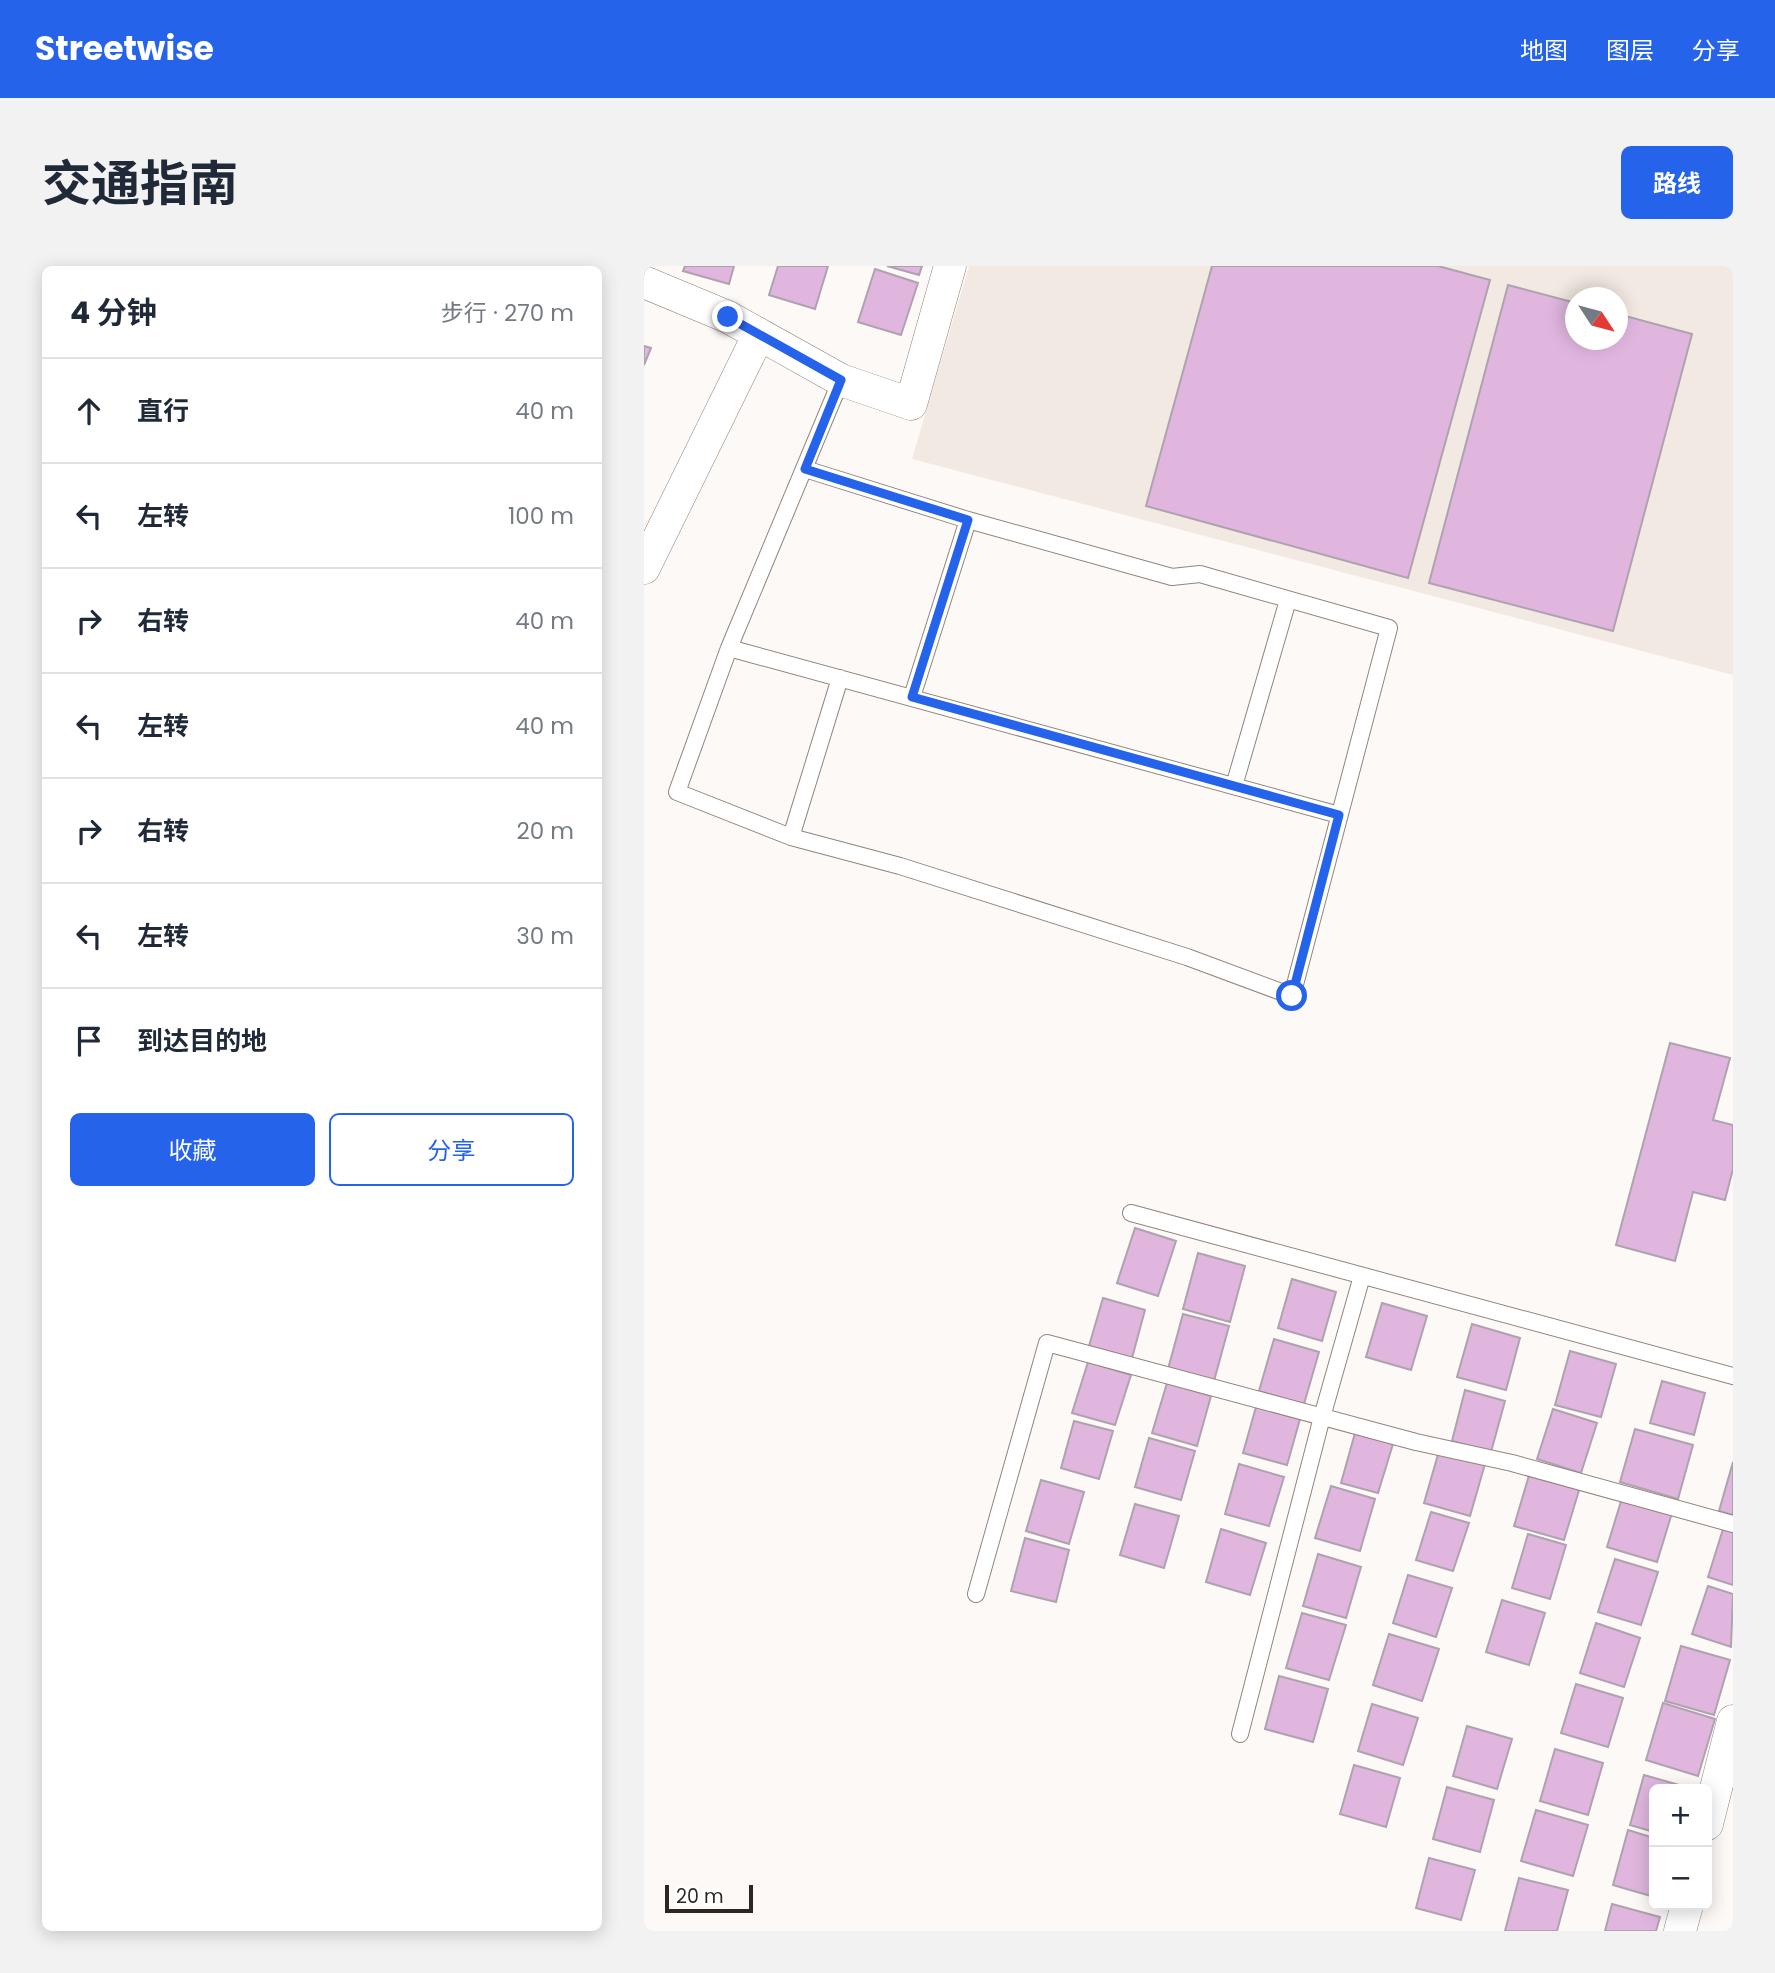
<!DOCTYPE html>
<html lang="zh">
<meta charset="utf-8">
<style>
:root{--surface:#fff;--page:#f2f2f3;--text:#1f2937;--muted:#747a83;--line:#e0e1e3;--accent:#2563eb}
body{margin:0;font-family:Poppins,"Noto Sans SC",sans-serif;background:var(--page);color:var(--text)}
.controls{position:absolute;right:21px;bottom:21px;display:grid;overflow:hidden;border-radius:10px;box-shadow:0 4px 18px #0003}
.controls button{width:63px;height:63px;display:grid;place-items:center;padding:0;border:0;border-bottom:2px solid var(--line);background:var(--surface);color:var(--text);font:35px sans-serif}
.compass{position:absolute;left:921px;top:21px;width:63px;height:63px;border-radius:50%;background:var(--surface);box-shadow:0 4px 18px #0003;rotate:126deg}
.scale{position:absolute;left:21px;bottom:18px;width:88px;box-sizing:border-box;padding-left:7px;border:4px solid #2d2623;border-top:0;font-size:19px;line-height:24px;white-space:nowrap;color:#2d2623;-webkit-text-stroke:5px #fff;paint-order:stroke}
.stop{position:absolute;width:21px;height:21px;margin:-16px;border:5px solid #2563eb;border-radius:50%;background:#fff}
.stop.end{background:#2563eb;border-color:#fff;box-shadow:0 2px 7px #0008}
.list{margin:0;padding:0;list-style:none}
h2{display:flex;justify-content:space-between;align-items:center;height:91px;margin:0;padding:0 28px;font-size:30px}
h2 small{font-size:23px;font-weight:400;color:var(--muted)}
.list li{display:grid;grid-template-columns:46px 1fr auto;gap:21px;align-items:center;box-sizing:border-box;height:105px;padding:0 28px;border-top:2px solid var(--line)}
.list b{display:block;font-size:26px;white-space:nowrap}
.list em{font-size:23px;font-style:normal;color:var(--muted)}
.actions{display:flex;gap:14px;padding:21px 28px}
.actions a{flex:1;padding:16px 0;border:2px solid var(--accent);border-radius:10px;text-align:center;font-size:24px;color:var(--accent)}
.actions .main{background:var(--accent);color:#fff}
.icon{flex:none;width:38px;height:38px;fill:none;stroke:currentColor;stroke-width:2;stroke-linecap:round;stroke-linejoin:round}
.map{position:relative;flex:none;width:1089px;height:1665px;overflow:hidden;border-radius:10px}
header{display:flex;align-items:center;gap:42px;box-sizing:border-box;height:98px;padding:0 35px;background:var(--accent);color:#fff}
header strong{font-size:33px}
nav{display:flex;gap:38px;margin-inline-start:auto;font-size:24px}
.intro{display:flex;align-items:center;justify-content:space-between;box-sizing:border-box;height:168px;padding:0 42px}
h1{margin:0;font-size:49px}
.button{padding:18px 32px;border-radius:10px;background:var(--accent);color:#fff;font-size:24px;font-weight:700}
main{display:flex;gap:42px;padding:0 42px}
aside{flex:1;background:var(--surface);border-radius:10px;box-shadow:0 4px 18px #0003}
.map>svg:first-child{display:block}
</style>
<header>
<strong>Streetwise</strong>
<nav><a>地图</a><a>图层</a><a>分享</a></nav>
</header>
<div class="intro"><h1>交通指南</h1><a class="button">路线</a></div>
<main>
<aside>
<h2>4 分钟<small>步行 · 270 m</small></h2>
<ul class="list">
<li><svg class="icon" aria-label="ahead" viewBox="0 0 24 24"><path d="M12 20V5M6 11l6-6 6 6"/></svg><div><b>直行</b></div><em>40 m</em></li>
<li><svg class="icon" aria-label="left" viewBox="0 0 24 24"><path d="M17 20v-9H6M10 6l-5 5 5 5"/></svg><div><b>左转</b></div><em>100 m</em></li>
<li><svg class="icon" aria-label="right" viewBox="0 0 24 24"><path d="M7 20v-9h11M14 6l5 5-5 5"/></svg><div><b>右转</b></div><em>40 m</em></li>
<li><svg class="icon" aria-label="left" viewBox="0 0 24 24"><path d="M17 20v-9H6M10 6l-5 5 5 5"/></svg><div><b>左转</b></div><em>40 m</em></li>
<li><svg class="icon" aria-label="right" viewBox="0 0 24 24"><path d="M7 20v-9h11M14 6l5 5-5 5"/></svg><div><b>右转</b></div><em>20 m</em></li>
<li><svg class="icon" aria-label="left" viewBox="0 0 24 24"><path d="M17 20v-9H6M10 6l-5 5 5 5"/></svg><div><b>左转</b></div><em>30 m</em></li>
<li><svg class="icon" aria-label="arrive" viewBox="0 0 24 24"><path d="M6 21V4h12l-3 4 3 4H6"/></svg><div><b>到达目的地</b></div></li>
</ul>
<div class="actions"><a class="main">收藏</a><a>分享</a></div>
</aside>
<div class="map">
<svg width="1089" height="1665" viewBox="0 0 1089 1665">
<rect width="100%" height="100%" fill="#fdf9f7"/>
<path fill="#f3e9e3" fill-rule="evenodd" d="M325,0h764v409l-821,-216zM932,32h42v42h-42z"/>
<path fill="#e0b6df" stroke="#afa2af" stroke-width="2" d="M41,0h49l-5,18 -46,-13z
M134,0h50l-13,43 -46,-14z
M243,0h35l-3,9z
M568,0h226l52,14 -82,298 -262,-72z
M231,3l43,14 -17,52 -43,-13z
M864,19l68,18v37h42v-26l74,20 -79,297 -184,-48z
M0,80l7,2 -7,17z
M1026,777l60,15 -17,62 20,5v44l-8,31 -32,-8 -18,69 -59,-16z
M491,962l41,13 -18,55 -41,-13z
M554,987l47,13 -15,56 -47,-13z
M648,1013l44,13 -14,49 -44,-13z
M459,1032l42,12 -13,48 -43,-12z
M738,1037l45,13 -16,54 -45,-13z
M539,1048l46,12 -15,55 -46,-12z
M828,1058l48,14 -14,52 -49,-13z
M630,1073l45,13 -15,52 -45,-13z
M926,1085l46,13 -15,53 -46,-12z
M444,1096l43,13 -16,50 -43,-12z
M1018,1115l43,12 -11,42 -44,-12z
M523,1117l44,13 -14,50 -45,-13z
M821,1124l40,11 -14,51 -39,-11z
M612,1141l44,12 -13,46 -44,-12z
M909,1143l44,14 -16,50 -44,-14z
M430,1155l39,10 -14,48 -38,-11z
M991,1163l58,16 -15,54 -58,-17z
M711,1167l38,11 -15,49 -37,-10z
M505,1172l46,13 -14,49 -46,-13z
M795,1185l46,13 -15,52 -46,-13z
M1089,1196v53l-14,-4z
M595,1198l45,13 -15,49 -44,-12z
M886,1206l50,15 -16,53 -50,-14z
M397,1214l43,12 -15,52 -43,-13z
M687,1220l44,13 -15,52 -45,-13z
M978,1232l50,15 -15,49 -50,-15z
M491,1238l44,12 -15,52 -44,-13z
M787,1246l38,11 -16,48 -37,-11z
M1080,1260l9,3v56l-25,-8z
M577,1263l45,14 -16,52 -44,-13z
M884,1268l38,11 -16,54 -38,-11z
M381,1272l44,12 -13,52 -45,-11z
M674,1288l43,13 -15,51 -43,-12z
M971,1293l43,13 -17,53 -43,-13z
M764,1309l44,13 -16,49 -43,-14z
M1064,1320l25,8 -2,53 -39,-13z
M858,1334l43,13 -16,52 -43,-13z
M658,1347l44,12 -17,55 -43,-12z
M952,1357l44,15 -16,49 -44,-14z
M745,1368l50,15 -17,52 -49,-16z
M1037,1380l49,14 -16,55 -49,-14z
M635,1410l49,13 -15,53 -48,-13z
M932,1418l47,14 -15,49 -47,-14z
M1019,1437l52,16 -17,57 -52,-16z
M728,1438l46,14 -15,47 -45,-14z
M823,1460l45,13 -15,50 -44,-13z
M911,1483l48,14 -15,52 -48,-14z
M710,1499l46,13 -14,49 -46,-13z
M1000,1509l49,14h-39v43l-24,-7z
M803,1521l47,13 -14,52 -47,-13z
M892,1544l52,15 -15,51 -52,-15z
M984,1564l26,8v59l-41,-12z
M785,1592l46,12 -14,50 -45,-12z
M875,1612l49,12 -11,41h-52z
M968,1638l48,13 -4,14h-51z"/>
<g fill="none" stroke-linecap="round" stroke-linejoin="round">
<defs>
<path id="service" d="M161,203l163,51 204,57 28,-3 189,54 -97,368 -105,-39 -287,-91 -109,-29 -114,-45 52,-144 112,-268
M85,382l610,167
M268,431l56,-177
M590,520l54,-186
M147,571l49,-159
M487,947l602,163
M332,1328l71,-251 369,99 96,21 221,61
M596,1468l82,-317 40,-141"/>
<path id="minor" d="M0,16l84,35 113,63 70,24 39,-138
M0,302l115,-234
M1063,1558l26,-103
M1036,1665l7,-26"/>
</defs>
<use href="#service" stroke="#94847b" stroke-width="18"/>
<use href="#minor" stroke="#94847b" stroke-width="33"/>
<use href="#service" stroke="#fff" stroke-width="16"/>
<use href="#minor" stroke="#fff" stroke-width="32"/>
</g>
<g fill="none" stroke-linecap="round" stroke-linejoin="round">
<path stroke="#2563eb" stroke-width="9" d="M84,51l113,63 -36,89 163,51 -56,177 427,118 -47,181"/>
</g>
</svg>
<div class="controls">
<button>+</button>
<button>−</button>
</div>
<svg class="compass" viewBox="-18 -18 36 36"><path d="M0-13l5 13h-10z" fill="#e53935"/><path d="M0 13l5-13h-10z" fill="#747a83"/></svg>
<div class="scale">20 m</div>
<div class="stop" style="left:648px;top:730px"></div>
<div class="stop end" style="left:84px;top:51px"></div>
</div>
</main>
